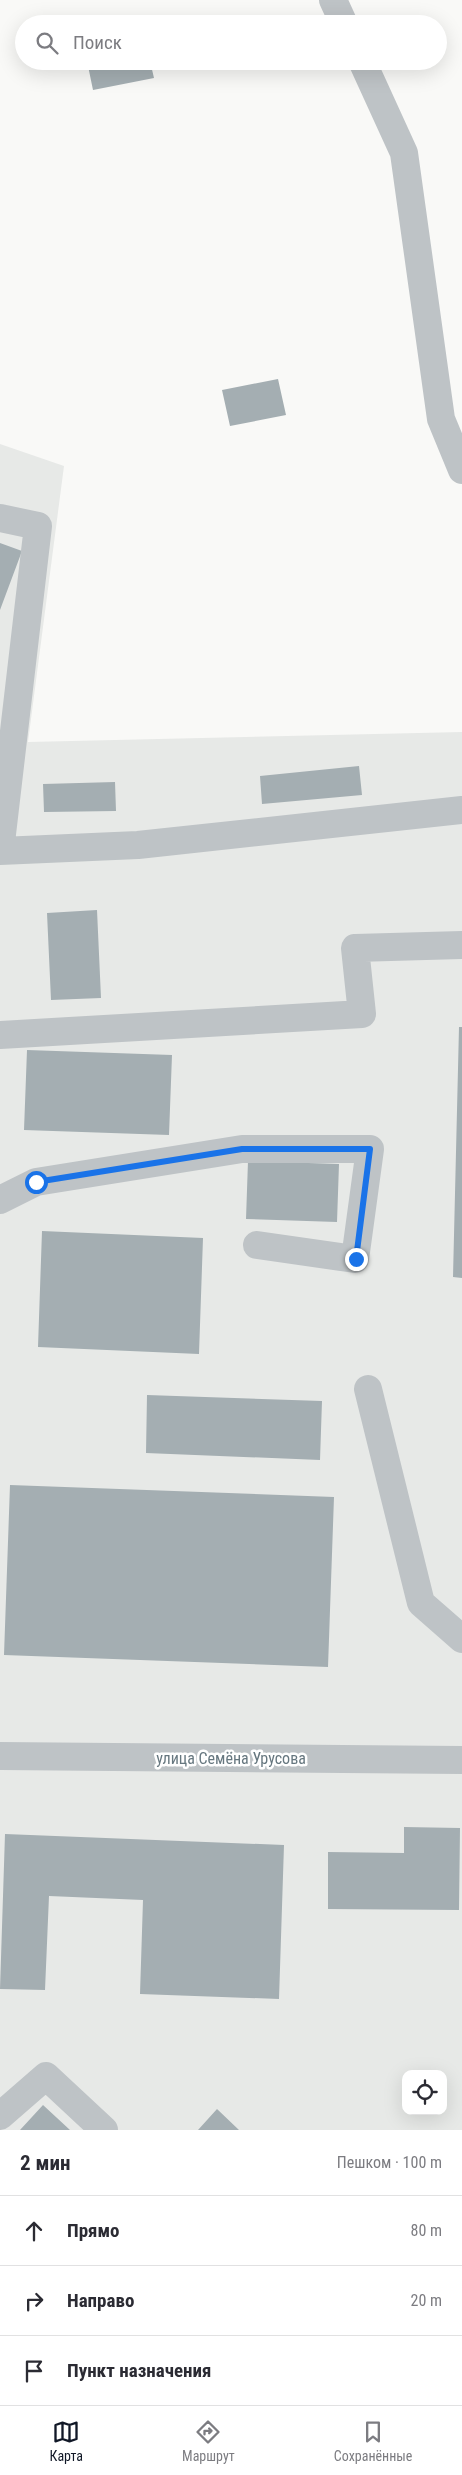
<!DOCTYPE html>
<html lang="ru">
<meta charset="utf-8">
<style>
:root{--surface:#fff;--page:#f7f7f7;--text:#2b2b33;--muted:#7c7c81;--line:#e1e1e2;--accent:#111827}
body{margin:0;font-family:"Roboto Condensed",sans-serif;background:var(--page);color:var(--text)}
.controls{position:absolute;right:15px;bottom:15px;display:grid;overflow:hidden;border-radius:10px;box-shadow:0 5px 20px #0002}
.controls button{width:45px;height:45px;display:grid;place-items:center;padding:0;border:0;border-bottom:1px solid var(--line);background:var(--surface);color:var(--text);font:25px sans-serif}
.stop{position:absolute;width:15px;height:15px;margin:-11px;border:4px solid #1a73e8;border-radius:50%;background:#fff}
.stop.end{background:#1a73e8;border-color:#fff;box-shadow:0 1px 5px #0008}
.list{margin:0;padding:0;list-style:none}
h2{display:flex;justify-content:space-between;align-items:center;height:65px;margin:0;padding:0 20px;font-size:21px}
h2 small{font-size:16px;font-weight:400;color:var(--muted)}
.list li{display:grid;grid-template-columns:32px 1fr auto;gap:15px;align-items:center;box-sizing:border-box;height:70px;padding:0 20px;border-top:1px solid var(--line)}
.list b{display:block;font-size:19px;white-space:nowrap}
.list em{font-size:16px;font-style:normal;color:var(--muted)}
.icon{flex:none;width:28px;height:28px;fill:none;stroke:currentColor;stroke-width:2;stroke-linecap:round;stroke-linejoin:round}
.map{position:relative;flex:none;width:462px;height:2130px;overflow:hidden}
.search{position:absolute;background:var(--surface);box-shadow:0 5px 20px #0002;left:15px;right:15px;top:15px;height:55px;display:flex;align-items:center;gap:12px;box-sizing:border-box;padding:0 18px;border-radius:28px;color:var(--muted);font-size:19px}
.sheet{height:275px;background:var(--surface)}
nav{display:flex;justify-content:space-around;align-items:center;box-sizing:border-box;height:70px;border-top:1px solid var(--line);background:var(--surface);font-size:14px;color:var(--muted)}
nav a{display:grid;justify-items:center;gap:2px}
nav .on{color:var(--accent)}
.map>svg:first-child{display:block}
</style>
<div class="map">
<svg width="462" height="2130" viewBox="0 0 462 2130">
<rect width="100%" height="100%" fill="#f9f9f7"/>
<path fill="#e7e9e7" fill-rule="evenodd" d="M0,444l64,22 -36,276 434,-10v1398h-462zM406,2074h37v37h-37z"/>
<path fill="#a4aeb2" d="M87,61h63l4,17 -61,12z
M278,379l8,36 -56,11 -8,-36z
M0,543l22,8 -22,59z
M359,766l3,29 -100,9 -2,-28z
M115,782l1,29 -72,1 -1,-28z
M97,910l4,88 -50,2 -4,-87z
M459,1027h3v251l-9,-1z
M27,1050l145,5 -3,80 -145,-5z
M248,1161l91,3 -2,58 -91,-3z
M42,1231l161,7 -4,116 -161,-7z
M147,1395l175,6 -2,59 -174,-7z
M10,1485l324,12 -6,170 -324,-12z
M404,1827l56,1 -1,82 -131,-1v-57l76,1z
M5,1834l279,11 -5,154 -139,-5 3,-94 -94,-4 -4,94 -45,-1z
M43,2105l27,25h-50z
M217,2109l22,21h-41z"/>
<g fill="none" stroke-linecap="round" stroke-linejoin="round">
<path stroke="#bec3c6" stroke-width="28" d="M333,0l11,24
M362,61l42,92 37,266 21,51
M0,518l38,8 -38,325 138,-6 324,-35
M0,1035l362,-21 -7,-66 107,-3
M0,1200l36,-18 206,-33h128l-15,110 -98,-14
M368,1389l53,214 41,36
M0,1756l462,4
M0,2116l46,-40 58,54"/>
</g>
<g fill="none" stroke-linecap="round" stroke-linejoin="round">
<path stroke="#1a73e8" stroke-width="6" d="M36,1182l206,-33h128l-14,110"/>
</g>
<g text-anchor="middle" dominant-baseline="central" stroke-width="5" stroke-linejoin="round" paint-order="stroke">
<g font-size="16" fill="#66777f" stroke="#fff">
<text x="231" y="1758">улица Семёна Урусова</text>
</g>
</g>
</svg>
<div class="controls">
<button><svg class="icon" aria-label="locate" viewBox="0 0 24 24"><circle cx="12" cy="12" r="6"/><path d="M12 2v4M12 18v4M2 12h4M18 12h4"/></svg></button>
</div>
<div class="stop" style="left:36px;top:1182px"></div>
<div class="stop end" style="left:356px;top:1259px"></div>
<div class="search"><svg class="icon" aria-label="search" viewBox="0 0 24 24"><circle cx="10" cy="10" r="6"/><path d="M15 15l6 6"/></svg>Поиск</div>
</div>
<section class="sheet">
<h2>2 мин<small>Пешком · 100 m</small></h2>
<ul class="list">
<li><svg class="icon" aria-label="ahead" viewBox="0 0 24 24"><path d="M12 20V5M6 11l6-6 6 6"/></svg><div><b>Прямо</b></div><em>80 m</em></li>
<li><svg class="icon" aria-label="right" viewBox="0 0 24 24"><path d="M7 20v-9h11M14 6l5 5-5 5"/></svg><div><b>Направо</b></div><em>20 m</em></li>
<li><svg class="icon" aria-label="arrive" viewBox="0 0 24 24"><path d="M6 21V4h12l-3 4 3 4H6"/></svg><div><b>Пункт назначения</b></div></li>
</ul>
</section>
<nav>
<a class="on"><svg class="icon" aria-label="map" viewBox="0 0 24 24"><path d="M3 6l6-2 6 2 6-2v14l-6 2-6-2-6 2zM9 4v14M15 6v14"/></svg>Карта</a>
<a><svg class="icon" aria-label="directions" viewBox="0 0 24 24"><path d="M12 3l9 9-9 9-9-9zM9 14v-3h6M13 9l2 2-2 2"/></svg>Маршрут</a>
<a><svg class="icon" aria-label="saved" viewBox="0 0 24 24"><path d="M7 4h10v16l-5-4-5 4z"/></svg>Сохранённые</a>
</nav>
